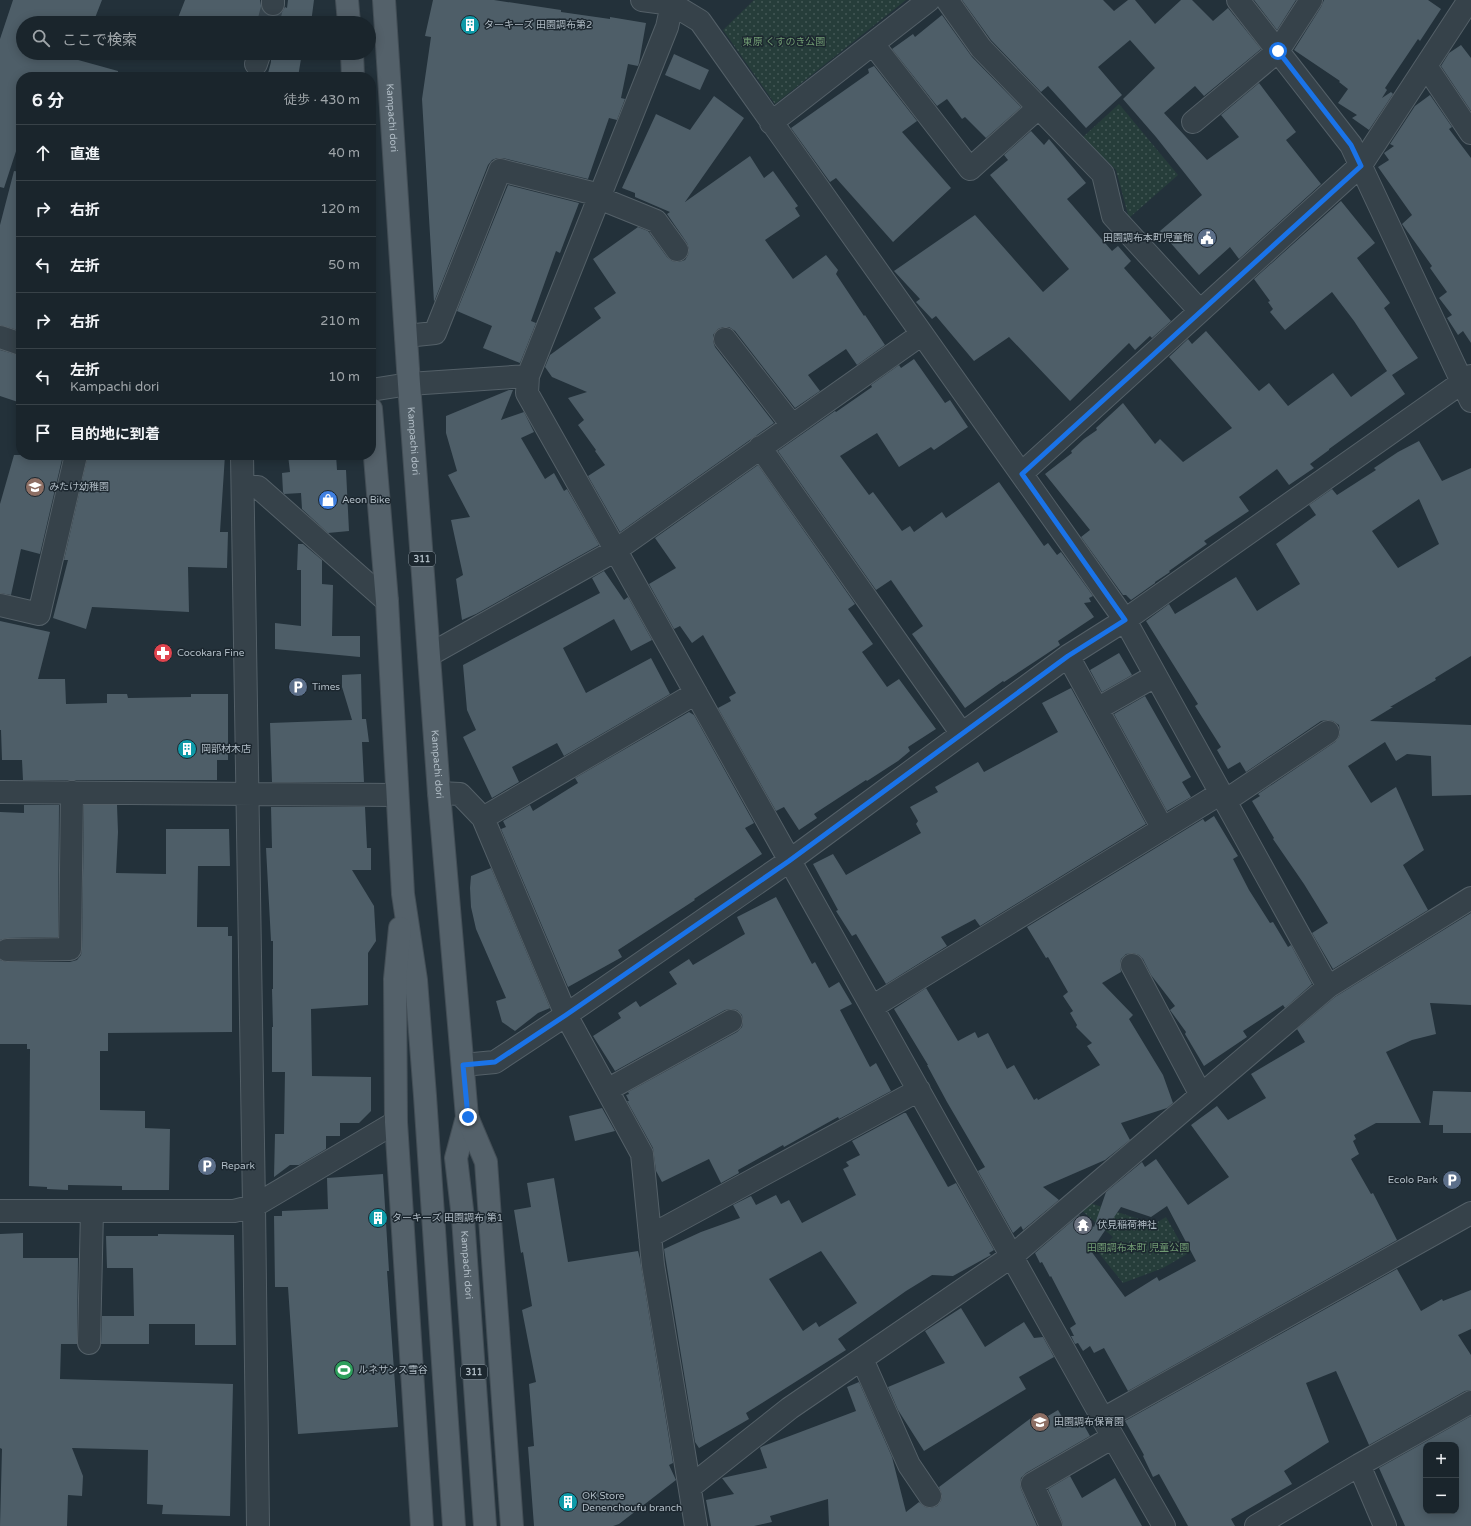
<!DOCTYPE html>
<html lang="ja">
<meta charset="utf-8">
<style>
:root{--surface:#1a252c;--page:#273138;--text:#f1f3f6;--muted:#9fa5a9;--line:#384248}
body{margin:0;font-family:"Varela Round","Noto Sans JP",sans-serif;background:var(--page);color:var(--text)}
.controls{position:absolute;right:12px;bottom:12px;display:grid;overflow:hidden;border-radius:8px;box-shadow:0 2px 10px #0003}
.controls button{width:36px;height:36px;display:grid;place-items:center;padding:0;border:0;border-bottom:1px solid var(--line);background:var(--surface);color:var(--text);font:20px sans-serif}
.stop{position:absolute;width:12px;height:12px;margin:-9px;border:3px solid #1a73e8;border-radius:50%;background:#fff}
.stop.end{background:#1a73e8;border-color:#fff;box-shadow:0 1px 4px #0008}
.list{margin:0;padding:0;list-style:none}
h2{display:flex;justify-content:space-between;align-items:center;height:52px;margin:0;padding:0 16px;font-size:17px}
h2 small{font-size:13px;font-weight:400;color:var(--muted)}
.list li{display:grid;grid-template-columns:26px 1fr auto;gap:12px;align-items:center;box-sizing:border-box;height:56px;padding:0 16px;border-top:1px solid var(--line)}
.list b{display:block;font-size:15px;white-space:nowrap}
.list p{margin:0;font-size:13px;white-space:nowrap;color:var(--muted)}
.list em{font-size:13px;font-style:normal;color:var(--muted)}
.icon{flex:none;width:22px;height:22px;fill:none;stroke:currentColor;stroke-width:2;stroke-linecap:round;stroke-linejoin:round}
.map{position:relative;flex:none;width:1471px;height:1526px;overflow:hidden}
.search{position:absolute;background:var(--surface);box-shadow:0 2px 10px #0003;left:16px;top:16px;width:360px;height:44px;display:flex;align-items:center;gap:10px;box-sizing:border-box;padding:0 14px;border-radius:22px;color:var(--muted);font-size:15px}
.panel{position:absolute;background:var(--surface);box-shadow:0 2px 10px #0003;left:16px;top:72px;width:360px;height:388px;border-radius:16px}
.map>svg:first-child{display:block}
</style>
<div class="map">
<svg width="1471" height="1526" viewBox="0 0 1471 1526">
<defs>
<pattern id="green-dots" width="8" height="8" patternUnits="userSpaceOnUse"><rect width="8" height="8" fill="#263d3a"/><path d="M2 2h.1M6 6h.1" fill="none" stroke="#435755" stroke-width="1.8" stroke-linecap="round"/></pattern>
</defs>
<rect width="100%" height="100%" fill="#23313a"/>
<path fill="url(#green-dots)" d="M754,0h152l-131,104 -52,-74z
M1119,104l59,71 -49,43 -13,-48 -33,-33z
M1090,1203l64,21 12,-7 21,37 -24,14 -40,15 -25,-31 15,-15 -33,-28z"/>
<path fill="#4e5e68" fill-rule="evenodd" d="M13,0h89l-9,23h-70v30h48v5l47,13v6h-97v59l-17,52 -4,-1v-148z
M185,0h75l2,11 5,4 6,1 7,-1 5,-8 2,1 1,-8h26l-3,23h-135z
M433,0h61l67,10v2l49,7v-2l36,6 -7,40 -1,3 -10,-2 -7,34 4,1 -8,21 -8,-2 -21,61 -85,-21h-6l-5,2 -4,5 -54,137 -12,-203 9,-62 -6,-1z
M962,0h141l11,11 14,-11h7l20,24 26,-24h11l21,21 15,-13 33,41 -57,47 -9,-10 -31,27 43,47 32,-23 -18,-22 38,-32 37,49 -10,8 35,44 -82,75 -9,-12 -31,28 -39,-44 42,-36 -46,-58 -33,-38 32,-31 -25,-28 -32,27 24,28 -36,33 -38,-42 -7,6 -50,-52z
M1254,0h42l-19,30z
M1324,0h104l13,9 -21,32 -2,-2 -33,49 2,2 -5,8 9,-6 2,2 -24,36 -17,-12 5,-3 -19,-12 10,-14 -9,-7 1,-1 -46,-31 27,-43z
M942,15l30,42 49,50 -35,31 -21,-21 -3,2 -15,-20 -10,7 -45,-57 21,-15 2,3z
M1461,45l10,13v53l-30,-45 8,-13z
M271,53h31l-4,24h-31l4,-15z
M674,54l35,16 -9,20 -35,-15z
M874,66l43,55 -15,11 49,56 -58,54 -57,-64 -6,4 -39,-54 78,-55 -1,-4z
M1430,95l22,32 -3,2 22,29v185l-8,-12 -5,4 -11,-17 5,-3 -13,-17 8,-6 -17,-24 2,-2 -30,-42 10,-9 -34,-48 11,-7 -5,-7 10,-7 -4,-2 25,-38z
M714,96l30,22 -59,84 65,-46 14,22 9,-7 25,35 -3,2 5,8 -35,24 28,39 33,-24 12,15 -2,4 28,42 1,-1 20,30 -28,20 -11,-16 -38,26 12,16 -25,17 -60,-77 -6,-4h-6l-5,2 -5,6v6l2,6 59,76 -154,109 -32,-56 17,-11 -10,-14 1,-1 -18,-25 6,-5 -16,-22 19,-6 -35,-15 -7,-10 5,-12 51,-37 -7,-10 22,-15 -23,-34 45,-32 10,4 19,26 5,4 7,1 6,-2 3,-5 1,-6 -2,-6 -20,-29 3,-2 -35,-15v-4l-13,-5 34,-74 34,16z
M1031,131l13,14 5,-6 37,44 -19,16 45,52 6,-5 13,15 -7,7 47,53 -19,17 -2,-2 -15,14 -6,-7 -59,58 -61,-64 -35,24 -38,-45 -4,3 -16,-17 4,-3 -26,-28 81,-56 68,77 26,-23 -79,-94 18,-15 -4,-5z
M14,171l7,1v159l-21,-6v-100z
M508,185l71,18 -19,50 -4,-2 -25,70 5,2 -16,40 -37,-15 9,-22 -35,-15z
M1341,201l34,42 -18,15 33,45 -6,5 34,50 -26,17 13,19 -76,55v1l-19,14 4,4 -25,17 -12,-16 -38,28 10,14 -45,30 3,3 -38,27 1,1 -15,10v1l-24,17 -5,-5h-3l-42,-58 9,-7 -45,-56 27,-21 -1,-2 13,-12 13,-9 -1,-2 27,-25 32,41 5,-5 23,23 49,-34 -63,-71 19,-18 4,5 14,-13 53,60 10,-8 19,23 45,-33 18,24 36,-26 -33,-50 -22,-29 -47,38 -15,-18 3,-3 -5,-7 2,-1 -16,-22z
M0,350l21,6v47l-21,-7z
M914,359l31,44 5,-3 18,27 -34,23 -3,-3 -32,20 -22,-34 -37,23 29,39 4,-3 29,39 8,-5 4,6 28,-20 4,6 53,-36 45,64 4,-3 9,12 4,-3 32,44 -4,2 2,4 -7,1 10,14 -36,24 2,4 -56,37 -1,-1 -38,27 -53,-74 11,-8 -32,-46 -15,10 -98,-139 57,-40 1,1 36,-25 -1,-2 28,-20 2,3z
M509,390h4l-12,30 23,-8 10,20 -13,6 24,41 9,-6 10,18 3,-2 32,56 -123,69 -14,6 -6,-41 7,-4 -12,-55 19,-3 -22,-42 9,-4 -11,-38v-17z
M1419,441l23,40 29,-13v188l-36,22 1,2 -46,27h3l-23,14 101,4v70l-39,1 -1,-40 -24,-2 -11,7 -11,-19 -37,24 23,37 25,-16 28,63 -21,15 25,45 -95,59 -21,-36 16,-10 -24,-39 -31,-45 1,-1 -22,-37 8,-5 -2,-2 77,-52 4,-5 1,-6 -1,-6 -6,-4 -6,-1 -6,1 -75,51 -6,-10 -12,7 -11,-19 4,-3 -26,-41 3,-2 -52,-83 23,-17 6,10 61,-37 21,34 43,-27 -24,-40 40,-29 -7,-10 23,-16 5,6 39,-25 -2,-2 24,-16zM1419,499l20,45 -41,24 -26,-37z
M14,455h49l-23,99 -19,-5 -10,46 -11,-2v-89z
M88,455h137l-5,77h8l-1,36 -39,-1 1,45 -97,-5 -6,22 -33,-11 15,-58h-4z
M288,455h48l1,15h9l3,61 -21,2 -26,-24 -1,-16 -17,1 -1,-2 -1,-19 8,-1z
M758,465l97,139 -7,5 25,35 -11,8 25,35 12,-8 37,50 -28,18 2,4 -12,10 -31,20 -1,-1 -52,34 3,4 -18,12 -15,-23 -8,4 -58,-103 13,-7 -2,-4 7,-4 -33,-58 -11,8 -12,-17 -6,3 -25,-45 27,-16 -21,-30z
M298,544h5l19,16v24l11,1 -1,51h28v21l-85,-8v-26l26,3v-56h-4z
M604,571l20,29 4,-3 24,43 -21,11 -17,-32 -51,29 23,45 65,-35 19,36 -106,62 -7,-13 -45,24 7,15 -27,16 -29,-61 13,-7 -9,-20 -4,-45 137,-72 -8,-15z
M0,621l50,11 -12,47h27l1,25 41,-1v-9h20l1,4 63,-1v-3h37v66h-11v20h-194l-1,-20h-20l-1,-30h-1z
M1119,653l13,22 -30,17 -12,-22z
M361,674l1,45h4l3,23h-7l2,40h-92l-2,-59 82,-3 -10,-33v-12z
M1071,688l75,136 -166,102 -5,-7 -34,18 6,9 -61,38 -30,-50 -4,2 -16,-25 2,-1 -25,-46 20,-10 13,21 75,-42 -5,-9 2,-3 -8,-14 28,-15 -3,-5 43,-25 6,10 74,-40 -16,-29z
M1145,696l46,81 -9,5 9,15 -24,14 -53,-97z
M689,712l5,3 60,108 -9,5 17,26 -68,45 1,1 -77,50 4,7 -54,30 -67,-158 5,-2 -3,-6 27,-16 3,6 45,-28 -3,-5z
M24,805h35l-1,132 -51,1 -7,2v-128l24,1z
M84,805h33l1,27 -2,41 50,1v-45h63l1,37h-32l-1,61h31v9h4v96l-124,1v18h-8v59l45,1v17l25,1 -1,61h-47v-4l-54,-1v5l-21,-1v-2l-18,-1 1,-137h-3v-5h-27v-84l7,2h63l7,-2 4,-5 1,-6z
M271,807h94l2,41h4v22h-19l22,36 2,35 -8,12v52l-57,4 1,67 59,1v34l-12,12h-19v13h-14v13l-27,16h-9l-16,12 1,-43h9l1,-62h-13v-45h1l-1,-38h1v-48h-2l-5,-93h6z
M1214,816l24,40 -5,3 16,31 21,33 3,-1 15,25 3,-2 21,39 -27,24 -2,-3 -40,26 4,6 -43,29 -19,-32 1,-2 -16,-22 5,-4 -24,-31 -8,-16 -4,-4 -6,-2 -7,1 -5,5 -1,5 1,8 -19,11 31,32 -4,4 34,56 10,28 -6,5 -46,15 9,17 -25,20 -62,27 16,13 -36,30 -2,-4 -8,7 -35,-62 7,-4 -38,-65 -20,-37h1l-34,-56 32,-21 32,53 17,-9 3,6 10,-5 19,36 7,-4 20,35 3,-2 1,2 62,-35 -13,-19 5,-3 -16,-16 1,-2 -7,-12 3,-2 -10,-15 5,-4 -20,-35 -2,1 -19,-31 176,-108 2,3z
M491,868l59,140 -12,5 -23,18 -13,-9 -6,-21 10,-3 -30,-69 -5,-22 -1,-19 1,-12z
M776,897l36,67 3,-2 14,26 10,-6 13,22 -12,6 30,57 6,-4 15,28 -52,28 -1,-2 -54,30 -1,-2 -45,25 1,3 -18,10 -12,-24 -47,23 -6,-11 -3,-23 -26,-47h2l-3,-6 3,-1 -1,-2 109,-60 5,-5 1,-5 -1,-7 -5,-5 -6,-1 -6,1 -110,61 -22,-35 28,-18 -3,-5 18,-12 4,6 37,-23 -8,-12 20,-13 4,6 52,-31 -8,-17z
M1471,913v92l-41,-2 6,31 -24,6 -26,12 35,71h-45l-22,12 2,4 -3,2 6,13 -8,5 20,35 2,-1 24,47 -269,151 -24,-43 -10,5 -4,-7 -7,5 -5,-8 -3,1 -4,-8h3l-4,-8 6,-4 -25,-48 -1,1 -8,-15 -2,1 -5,-10 44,-38 15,12 12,-35 36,-30 3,5 11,-8 32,46 41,-28 -38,-52 26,-19 11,14 38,-22 -15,-24 54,-32 -8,-13 38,-32zM1167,1206l29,55 -37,20 -2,-4 -32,20 -34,-46 30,-44 30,10z
M1433,1091l38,1v41h-28v-8h-14z
M602,1108l13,23 -40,10 -6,-25z
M904,1113h2l42,74 8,-4 38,67 -5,3 2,2 -38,21 -21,-1 -26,16 -68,48 8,11 -100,63 3,6 -50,29 -4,-6 -31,-193 37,-17 39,-14 -7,-13 18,-9 5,9 20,-10 5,9 8,-4 13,23 54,-28 -13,-26 6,-3 -3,-4 14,-7 -8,-14zM821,1251l36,52 -38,24 -3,-5 -13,9 -34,-52z
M383,1174l6,97h-2l11,156 -100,7 -10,-147h-13l-1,-71h8v-5l46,-2 -1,-31z
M554,1178l14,84 70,-11 2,8 33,204 -4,2 7,15 -57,44 -6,2h-79l-6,-79 6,-1 -5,-62 7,-2 -14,-72 10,-4 -9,-54 -2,1 -7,-43 17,-3 -4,-24z
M23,1233v25h55l-1,86h-16l-1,35 173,5 -3,132 -68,-2 1,-9 -16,-1 1,-54 -76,-2 11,28 -1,20 -14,-1 -1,31h-67l2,-77 -2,-1v-214z
M158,1234l76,1 2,110h-41v-21h-46v20h-48l1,-28h32l-1,-48h-26l-1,-32h52z
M1397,1269l24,42 21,-12 1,2 28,-11v39l-13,6 13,20v35l-6,1 -96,54 -33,-74 -30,12 23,59 -45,29 8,13 -61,35 4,7h-47l-29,-52 -6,3 -10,-21 1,-1 -19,-34z
M961,1308l24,39 39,-25 10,16 9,-1 11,20 -35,20 7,12 -102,62 -26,-41 -10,-23 57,-24 -20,-32z
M859,1382l33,75 14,55 13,-10 6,5 6,1 6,-2 4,-5 1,-6 -3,-8 100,-75 4,7 15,-9 10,17 13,-7 9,16 -64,37 -5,5 -1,6 1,5 16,37h-208l-1,-27 -58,17 2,6 -18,4h-43l-5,-26 28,-6 -12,-16 45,-10 -7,-20 1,-1 95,-36 -9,-24z
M1471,1416v110h-66l-26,-58zM1426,1445h30v66h-30z
M1070,1476l12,22 33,-20 27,48h-79l-1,-5 -14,-32z"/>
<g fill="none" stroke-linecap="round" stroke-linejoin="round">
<path stroke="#38464f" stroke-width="22" stroke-dasharray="22 11" stroke-linecap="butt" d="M268,23l5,-19"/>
<defs>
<path id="minor" d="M273,0v4
M642,0l30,4 28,17 425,599 203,367
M947,0l34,48 122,126 10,42 87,95
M1238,0l113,145 120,256
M873,44l97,125 68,-61
M256,64l3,-9
M1426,66l45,67
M1193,122l85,-71 33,-51
M771,123l158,-123
M406,336l29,-3 65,-163 100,25 9,7 47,19 21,29
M0,337l21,7
M725,339l67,86
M528,376l139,-349 6,-27
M371,390l38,-6 119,-8 -1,17 74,131 512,913 51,89
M760,447l202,287
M242,455l12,751 4,320
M1022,473l339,-308 108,-165
M243,487h15l129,114
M0,605l39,9 37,-159
M429,655l187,-105 306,-216
M1068,656l95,173
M1097,709l58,-33
M0,792l397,3
M439,793l21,1 23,24 83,197 76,139 11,111 43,261
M1225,801l103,-69
M483,818l213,-125
M7,950l63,-1 2,-157
M1132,965l69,130
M872,1007l349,-214
M463,1065l32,-3 71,-47 223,-154 279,-205 57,-36 346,-244
M607,1090l124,-69
M0,1211h234l20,-5 142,-84
M650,1236l269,-146
M89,1343l3,-132
M862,1359l47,106 21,31
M1103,1419l368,-206
M1359,1465l26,61
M690,1487l100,-79 222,-152 316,-269 143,-89
M1051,1526l-19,-42 81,-47
M1256,1526l103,-61 112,-63"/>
<g id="major">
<path d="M347,0l2,23"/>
<path id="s1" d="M384,0l25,384 30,409 28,324 -11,41 7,60 22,308"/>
<path d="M352,53l1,24"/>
<path d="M371,409l16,192 16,293 13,86 9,116 29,430"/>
<path d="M400,928l-5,51 1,143 26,404"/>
<path d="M467,1117l19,45 26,364"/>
</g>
</defs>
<use href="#minor" stroke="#546068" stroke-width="24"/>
<use href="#major" stroke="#434e56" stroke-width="24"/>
<use href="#minor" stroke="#36424a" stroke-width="22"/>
<use href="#major" stroke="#54616a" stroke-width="22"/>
</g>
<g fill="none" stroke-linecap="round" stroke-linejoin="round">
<path stroke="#1a73e8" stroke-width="5" d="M468,1117l-5,-52 32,-3 71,-47 223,-154 279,-205 57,-36 -103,-146 339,-308 -10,-21 -73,-94"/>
</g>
<defs>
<symbol id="building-disc" viewBox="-11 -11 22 22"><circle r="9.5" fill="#0f9aa8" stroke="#1c272f"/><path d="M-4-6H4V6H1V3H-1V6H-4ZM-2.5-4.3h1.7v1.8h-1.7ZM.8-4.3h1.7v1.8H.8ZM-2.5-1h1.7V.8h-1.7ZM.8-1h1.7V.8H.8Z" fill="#fff"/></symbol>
<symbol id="civic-disc" viewBox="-11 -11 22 22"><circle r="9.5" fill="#5c6f8a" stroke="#1c272f"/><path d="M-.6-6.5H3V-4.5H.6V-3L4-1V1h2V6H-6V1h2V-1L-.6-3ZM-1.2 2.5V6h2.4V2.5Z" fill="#fff"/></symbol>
<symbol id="school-disc" viewBox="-11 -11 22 22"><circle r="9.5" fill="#8d6e63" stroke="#1c272f"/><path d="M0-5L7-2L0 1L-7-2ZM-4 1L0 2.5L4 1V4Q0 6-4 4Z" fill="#fff"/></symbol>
<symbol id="shop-disc" viewBox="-11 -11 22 22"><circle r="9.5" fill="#3f7fe0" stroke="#1c272f"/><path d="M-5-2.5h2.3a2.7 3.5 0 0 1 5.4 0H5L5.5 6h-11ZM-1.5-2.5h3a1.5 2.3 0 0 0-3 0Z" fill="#fff"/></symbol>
<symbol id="pharmacy-disc" viewBox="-11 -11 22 22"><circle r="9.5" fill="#e0444e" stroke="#1c272f"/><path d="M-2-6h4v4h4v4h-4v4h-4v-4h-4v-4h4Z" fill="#fff"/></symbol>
<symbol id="parking-disc" viewBox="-11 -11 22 22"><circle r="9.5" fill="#5c6f8a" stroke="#1c272f"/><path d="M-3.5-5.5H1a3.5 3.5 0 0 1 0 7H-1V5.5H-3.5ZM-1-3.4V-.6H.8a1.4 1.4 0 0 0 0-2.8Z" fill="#fff"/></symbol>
<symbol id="temple-disc" viewBox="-11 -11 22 22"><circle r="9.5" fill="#6b7280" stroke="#1c272f"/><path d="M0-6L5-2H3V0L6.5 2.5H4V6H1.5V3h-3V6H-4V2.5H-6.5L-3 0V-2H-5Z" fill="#fff"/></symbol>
<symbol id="stadium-disc" viewBox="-11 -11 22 22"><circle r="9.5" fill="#2e9e5b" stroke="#1c272f"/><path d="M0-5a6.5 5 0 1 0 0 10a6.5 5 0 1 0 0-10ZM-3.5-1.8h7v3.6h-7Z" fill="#fff"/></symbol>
</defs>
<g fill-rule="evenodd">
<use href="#building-disc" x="459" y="14" width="22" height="22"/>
<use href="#civic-disc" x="1196" y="227" width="22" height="22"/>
<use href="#school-disc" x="24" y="476" width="22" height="22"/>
<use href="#shop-disc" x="317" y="489" width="22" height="22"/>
<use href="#pharmacy-disc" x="152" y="642" width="22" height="22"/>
<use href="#parking-disc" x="287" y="676" width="22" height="22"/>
<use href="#building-disc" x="176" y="738" width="22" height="22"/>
<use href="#parking-disc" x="196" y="1155" width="22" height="22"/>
<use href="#parking-disc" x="1441" y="1169" width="22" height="22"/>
<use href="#building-disc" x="367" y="1207" width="22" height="22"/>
<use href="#temple-disc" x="1072" y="1214" width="22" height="22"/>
<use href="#stadium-disc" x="333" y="1359" width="22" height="22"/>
<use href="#school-disc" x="1029" y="1411" width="22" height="22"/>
<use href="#building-disc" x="557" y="1491" width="22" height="22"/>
</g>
<g text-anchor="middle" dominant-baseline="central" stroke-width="3" stroke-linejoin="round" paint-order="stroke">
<g fill="#1c272f" stroke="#849099" stroke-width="1">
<rect x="409" y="552" width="26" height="14" rx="3"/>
<rect x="461" y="1365" width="26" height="14" rx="3"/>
</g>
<g font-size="9" font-weight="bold" fill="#b1bdc6">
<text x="422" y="559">311</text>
<text x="474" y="1372">311</text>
</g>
<g font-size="10" fill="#b1bdc6" stroke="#1c272f" text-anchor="start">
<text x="484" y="25">ターキーズ 田園調布第2</text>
<text x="1193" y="238" text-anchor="end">田園調布本町児童館</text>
<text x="49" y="487">みたけ幼稚園</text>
<text x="342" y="500">Aeon Bike</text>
<text x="177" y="653">Cocokara Fine</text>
<text x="312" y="687">Times</text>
<text x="201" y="749">岡部材木店</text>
<text x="221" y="1166">Repark</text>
<text x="1438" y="1180" text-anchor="end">Ecolo Park</text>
<text x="392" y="1218">ターキーズ 田園調布 第1</text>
<text x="1097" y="1225">伏見稲荷神社</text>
<text x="358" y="1370">ルネサンス雪谷</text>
<text x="1054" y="1422">田園調布保育園</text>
<text x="582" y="1496">OK Store<tspan x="582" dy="12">Denenchoufu branch</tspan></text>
</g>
<g font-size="10" fill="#709b72" stroke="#1c272f">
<text x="784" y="42">東原 くすのき公園</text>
<text x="1138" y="1248">田園調布本町 児童公園</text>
</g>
<g font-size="10" fill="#b1bdc6" stroke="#1c272f">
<text stroke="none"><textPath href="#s1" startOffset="118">Kampachi dori</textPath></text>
<text stroke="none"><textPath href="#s1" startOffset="442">Kampachi dori</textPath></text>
<text stroke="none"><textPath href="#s1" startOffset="766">Kampachi dori</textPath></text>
<text stroke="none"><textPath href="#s1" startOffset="1270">Kampachi dori</textPath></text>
</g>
</g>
</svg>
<div class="controls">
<button>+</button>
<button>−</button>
</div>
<div class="stop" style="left:1278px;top:51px"></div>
<div class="stop end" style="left:468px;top:1117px"></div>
<div class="search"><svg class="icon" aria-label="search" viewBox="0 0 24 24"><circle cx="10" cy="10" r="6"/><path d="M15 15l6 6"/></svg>ここで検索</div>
<section class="panel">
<h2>6 分<small>徒歩 · 430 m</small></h2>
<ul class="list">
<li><svg class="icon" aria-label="ahead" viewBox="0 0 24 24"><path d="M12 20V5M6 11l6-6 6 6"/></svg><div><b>直進</b></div><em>40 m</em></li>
<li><svg class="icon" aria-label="right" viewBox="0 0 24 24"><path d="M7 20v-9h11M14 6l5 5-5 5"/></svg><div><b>右折</b></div><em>120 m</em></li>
<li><svg class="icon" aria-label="left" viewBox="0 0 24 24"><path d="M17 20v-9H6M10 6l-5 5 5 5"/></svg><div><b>左折</b></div><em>50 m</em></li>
<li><svg class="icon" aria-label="right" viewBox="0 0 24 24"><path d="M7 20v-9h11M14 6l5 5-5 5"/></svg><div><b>右折</b></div><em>210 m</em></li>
<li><svg class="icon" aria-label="left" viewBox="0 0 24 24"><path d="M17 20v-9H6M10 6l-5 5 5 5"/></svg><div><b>左折</b><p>Kampachi dori</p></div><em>10 m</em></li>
<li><svg class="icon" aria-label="arrive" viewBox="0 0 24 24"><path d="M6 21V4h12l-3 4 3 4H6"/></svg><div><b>目的地に到着</b></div></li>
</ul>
</section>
</div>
